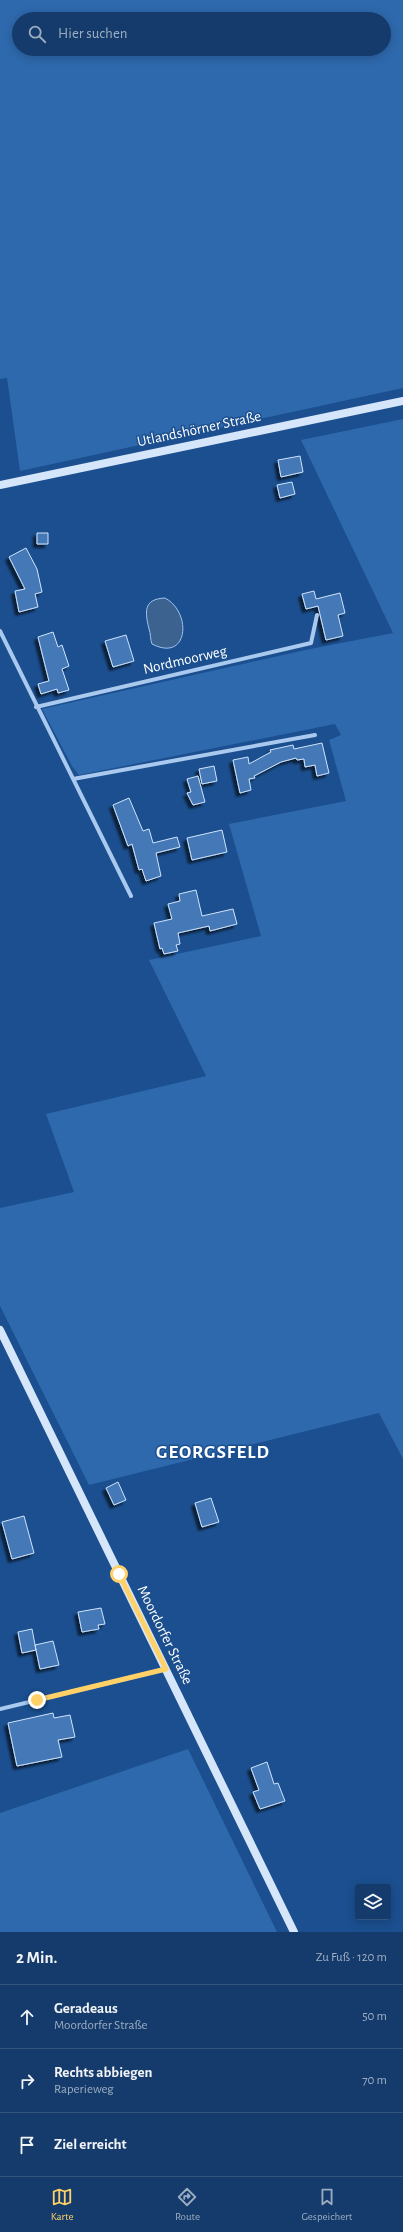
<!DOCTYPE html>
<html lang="de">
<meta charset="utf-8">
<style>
:root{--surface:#143b6b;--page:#214673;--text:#f1f3f6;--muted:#9dadc1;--line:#33557e;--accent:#ffd166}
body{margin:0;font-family:"Alegreya Sans",sans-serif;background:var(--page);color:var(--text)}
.controls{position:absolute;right:12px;bottom:12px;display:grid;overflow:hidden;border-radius:4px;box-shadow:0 2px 10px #0003}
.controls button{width:36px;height:36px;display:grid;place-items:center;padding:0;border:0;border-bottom:1px solid var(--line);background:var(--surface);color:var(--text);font:20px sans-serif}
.stop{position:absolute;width:12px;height:12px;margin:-9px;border:3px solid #ffd166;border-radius:50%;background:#fff}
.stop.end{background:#ffd166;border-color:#fff;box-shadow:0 1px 4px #0008}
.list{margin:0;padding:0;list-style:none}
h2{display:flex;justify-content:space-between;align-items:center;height:52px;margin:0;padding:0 16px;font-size:17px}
h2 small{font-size:13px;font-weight:400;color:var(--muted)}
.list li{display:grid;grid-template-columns:26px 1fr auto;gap:12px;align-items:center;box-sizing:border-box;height:64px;padding:0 16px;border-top:1px solid var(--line)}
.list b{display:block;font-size:15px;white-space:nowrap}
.list p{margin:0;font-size:13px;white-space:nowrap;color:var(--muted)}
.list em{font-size:13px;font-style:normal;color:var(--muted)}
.icon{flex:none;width:22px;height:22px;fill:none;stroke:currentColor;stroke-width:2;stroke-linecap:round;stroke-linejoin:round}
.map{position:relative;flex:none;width:403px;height:1932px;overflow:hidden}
.search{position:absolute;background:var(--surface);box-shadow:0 2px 10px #0003;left:12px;right:12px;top:12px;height:44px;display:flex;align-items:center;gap:10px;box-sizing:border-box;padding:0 14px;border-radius:22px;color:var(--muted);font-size:15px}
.sheet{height:244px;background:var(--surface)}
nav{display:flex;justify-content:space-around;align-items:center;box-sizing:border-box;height:56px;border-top:1px solid var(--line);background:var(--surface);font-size:11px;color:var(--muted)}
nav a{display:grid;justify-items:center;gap:2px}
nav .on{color:var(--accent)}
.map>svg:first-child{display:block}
</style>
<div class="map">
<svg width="403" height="1932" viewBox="0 0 403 1932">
<defs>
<filter id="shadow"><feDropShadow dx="-3.5" dy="3.5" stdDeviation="1" flood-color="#0009"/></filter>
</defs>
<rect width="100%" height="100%" fill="#1b4f8f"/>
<path fill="#2e69ad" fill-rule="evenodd" d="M0,0h403v388l-383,83 -13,-93 -7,1zM19,19h365v30h-365z
M403,419v1040l-24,-46 -290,72 -89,-179v-98l74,-16 -28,-78 160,-38 -57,-116 112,-24 -32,-112 117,-23 -17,-61 12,-5 -6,-11 -256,51 -7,-9 -30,-57 268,-60 83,-16 -92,-193z
M188,1749l89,183h-277v-119z"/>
<path fill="#3c6290" stroke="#9cc4f0" d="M165,598c27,14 24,65 -13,46 -2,-5 -1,-10 -3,-15 -4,-17 -6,-30 16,-31z"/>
<path fill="#4478b7" stroke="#cfe3fa" filter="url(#shadow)" d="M300,456l3,16 -22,5 -3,-17z
M292,482l3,12 -15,4 -3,-13z
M37,533h11v11h-11z
M26,548l11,21 5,23 -7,2 3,13 -19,5 -4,-21 10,-2 -16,-32z
M314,591l2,8 24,-6 5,20 -7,2 5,21 -17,4 -8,-34 -12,3 -4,-15z
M53,632l5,15 4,-2 7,21 -7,3 7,21 -11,3 -1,-4 -16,5 -3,-10 11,-3 -11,-44z
M126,635l8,26 -21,6 -8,-26z
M322,743l7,30 -12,3 -2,-11 -10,2 -1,-8 -7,1 -1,-2 -15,4 -27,14 1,2 -6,1 2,11 -11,3 -7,-33 15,-3 1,7 22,-12 -1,-2 23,-5 1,4z
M214,766l3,15 -15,3 -3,-15z
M198,776l7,26 -12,3 -6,-12 4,-1 -4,-13z
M129,798l14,33 6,-2 4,14 24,-6 3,10 -24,6 5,23 -15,5 -4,-12 -3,1 -7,-26 -4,2 -15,-41z
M222,830l5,22 -35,8 -5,-22z
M196,890l6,26 31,-7 4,15 -27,7 -1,-5 -31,7 2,11 -4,1 2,6 -14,3 -2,-6 -2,1 -6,-26 18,-4 -4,-15 12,-3 -1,-7z
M118,1482l8,18 -12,5 -8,-17z
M211,1498l8,24 -17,5 -7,-24z
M24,1516l10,37 -22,6 -10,-37z
M101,1608l4,16 -7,1 1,4 -17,3 -4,-20z
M32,1629l4,21 -14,3 -4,-21z
M53,1641l6,24 -19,4 -5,-24z
M53,1713l1,5 16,-3 5,22 -17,3 4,17 -45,9 -9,-43z
M267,1762l7,22 4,-1 7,18 -25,8 -7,-17 6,-2 -8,-22z"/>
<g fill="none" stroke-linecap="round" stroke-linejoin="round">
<path stroke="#a9c9ee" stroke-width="4" d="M0,631l131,265
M36,707l275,-64 6,-28
M73,779l242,-44
M0,1709l166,-40"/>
<path stroke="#d6e6fa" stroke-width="8" d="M0,485l403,-84
M0,1330l294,602"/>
</g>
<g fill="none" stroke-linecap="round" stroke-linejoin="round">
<path stroke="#ffd166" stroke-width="5" d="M37,1700l129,-31 -47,-95"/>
</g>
<g text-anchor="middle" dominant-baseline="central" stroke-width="3" stroke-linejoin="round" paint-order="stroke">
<g font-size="15" fill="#fff" stroke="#1b4f8f">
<text transform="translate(199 429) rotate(-12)">Utlandshörner Straße</text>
<text transform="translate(185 660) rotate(-13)">Nordmoorweg</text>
<text transform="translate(165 1635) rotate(64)">Moordorfer Straße</text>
</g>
<g font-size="19" font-weight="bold" letter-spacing="1" fill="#fff" stroke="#1b4f8f">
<text x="213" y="1452">GEORGSFELD</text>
</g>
</g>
</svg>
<div class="controls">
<button><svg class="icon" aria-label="layers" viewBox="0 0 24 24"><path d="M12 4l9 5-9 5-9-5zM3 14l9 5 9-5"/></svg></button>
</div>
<div class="stop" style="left:119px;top:1574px"></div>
<div class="stop end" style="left:37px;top:1700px"></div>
<div class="search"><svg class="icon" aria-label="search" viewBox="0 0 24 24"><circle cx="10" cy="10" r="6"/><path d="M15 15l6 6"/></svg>Hier suchen</div>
</div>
<section class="sheet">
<h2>2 Min.<small>Zu Fuß · 120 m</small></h2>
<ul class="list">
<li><svg class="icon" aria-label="ahead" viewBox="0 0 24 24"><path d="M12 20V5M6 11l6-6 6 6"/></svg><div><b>Geradeaus</b><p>Moordorfer Straße</p></div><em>50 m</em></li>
<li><svg class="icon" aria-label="right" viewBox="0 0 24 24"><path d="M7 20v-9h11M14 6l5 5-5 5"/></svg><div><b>Rechts abbiegen</b><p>Raperieweg</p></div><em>70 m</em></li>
<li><svg class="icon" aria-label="arrive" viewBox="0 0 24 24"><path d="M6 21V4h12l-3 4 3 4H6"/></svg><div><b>Ziel erreicht</b></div></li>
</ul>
</section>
<nav>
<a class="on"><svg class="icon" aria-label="map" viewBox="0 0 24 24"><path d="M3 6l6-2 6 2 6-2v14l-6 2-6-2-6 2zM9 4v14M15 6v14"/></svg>Karte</a>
<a><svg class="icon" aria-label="directions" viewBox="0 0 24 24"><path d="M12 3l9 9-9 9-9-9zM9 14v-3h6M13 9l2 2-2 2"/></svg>Route</a>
<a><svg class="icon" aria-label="saved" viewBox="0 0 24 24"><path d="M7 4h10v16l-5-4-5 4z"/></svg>Gespeichert</a>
</nav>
